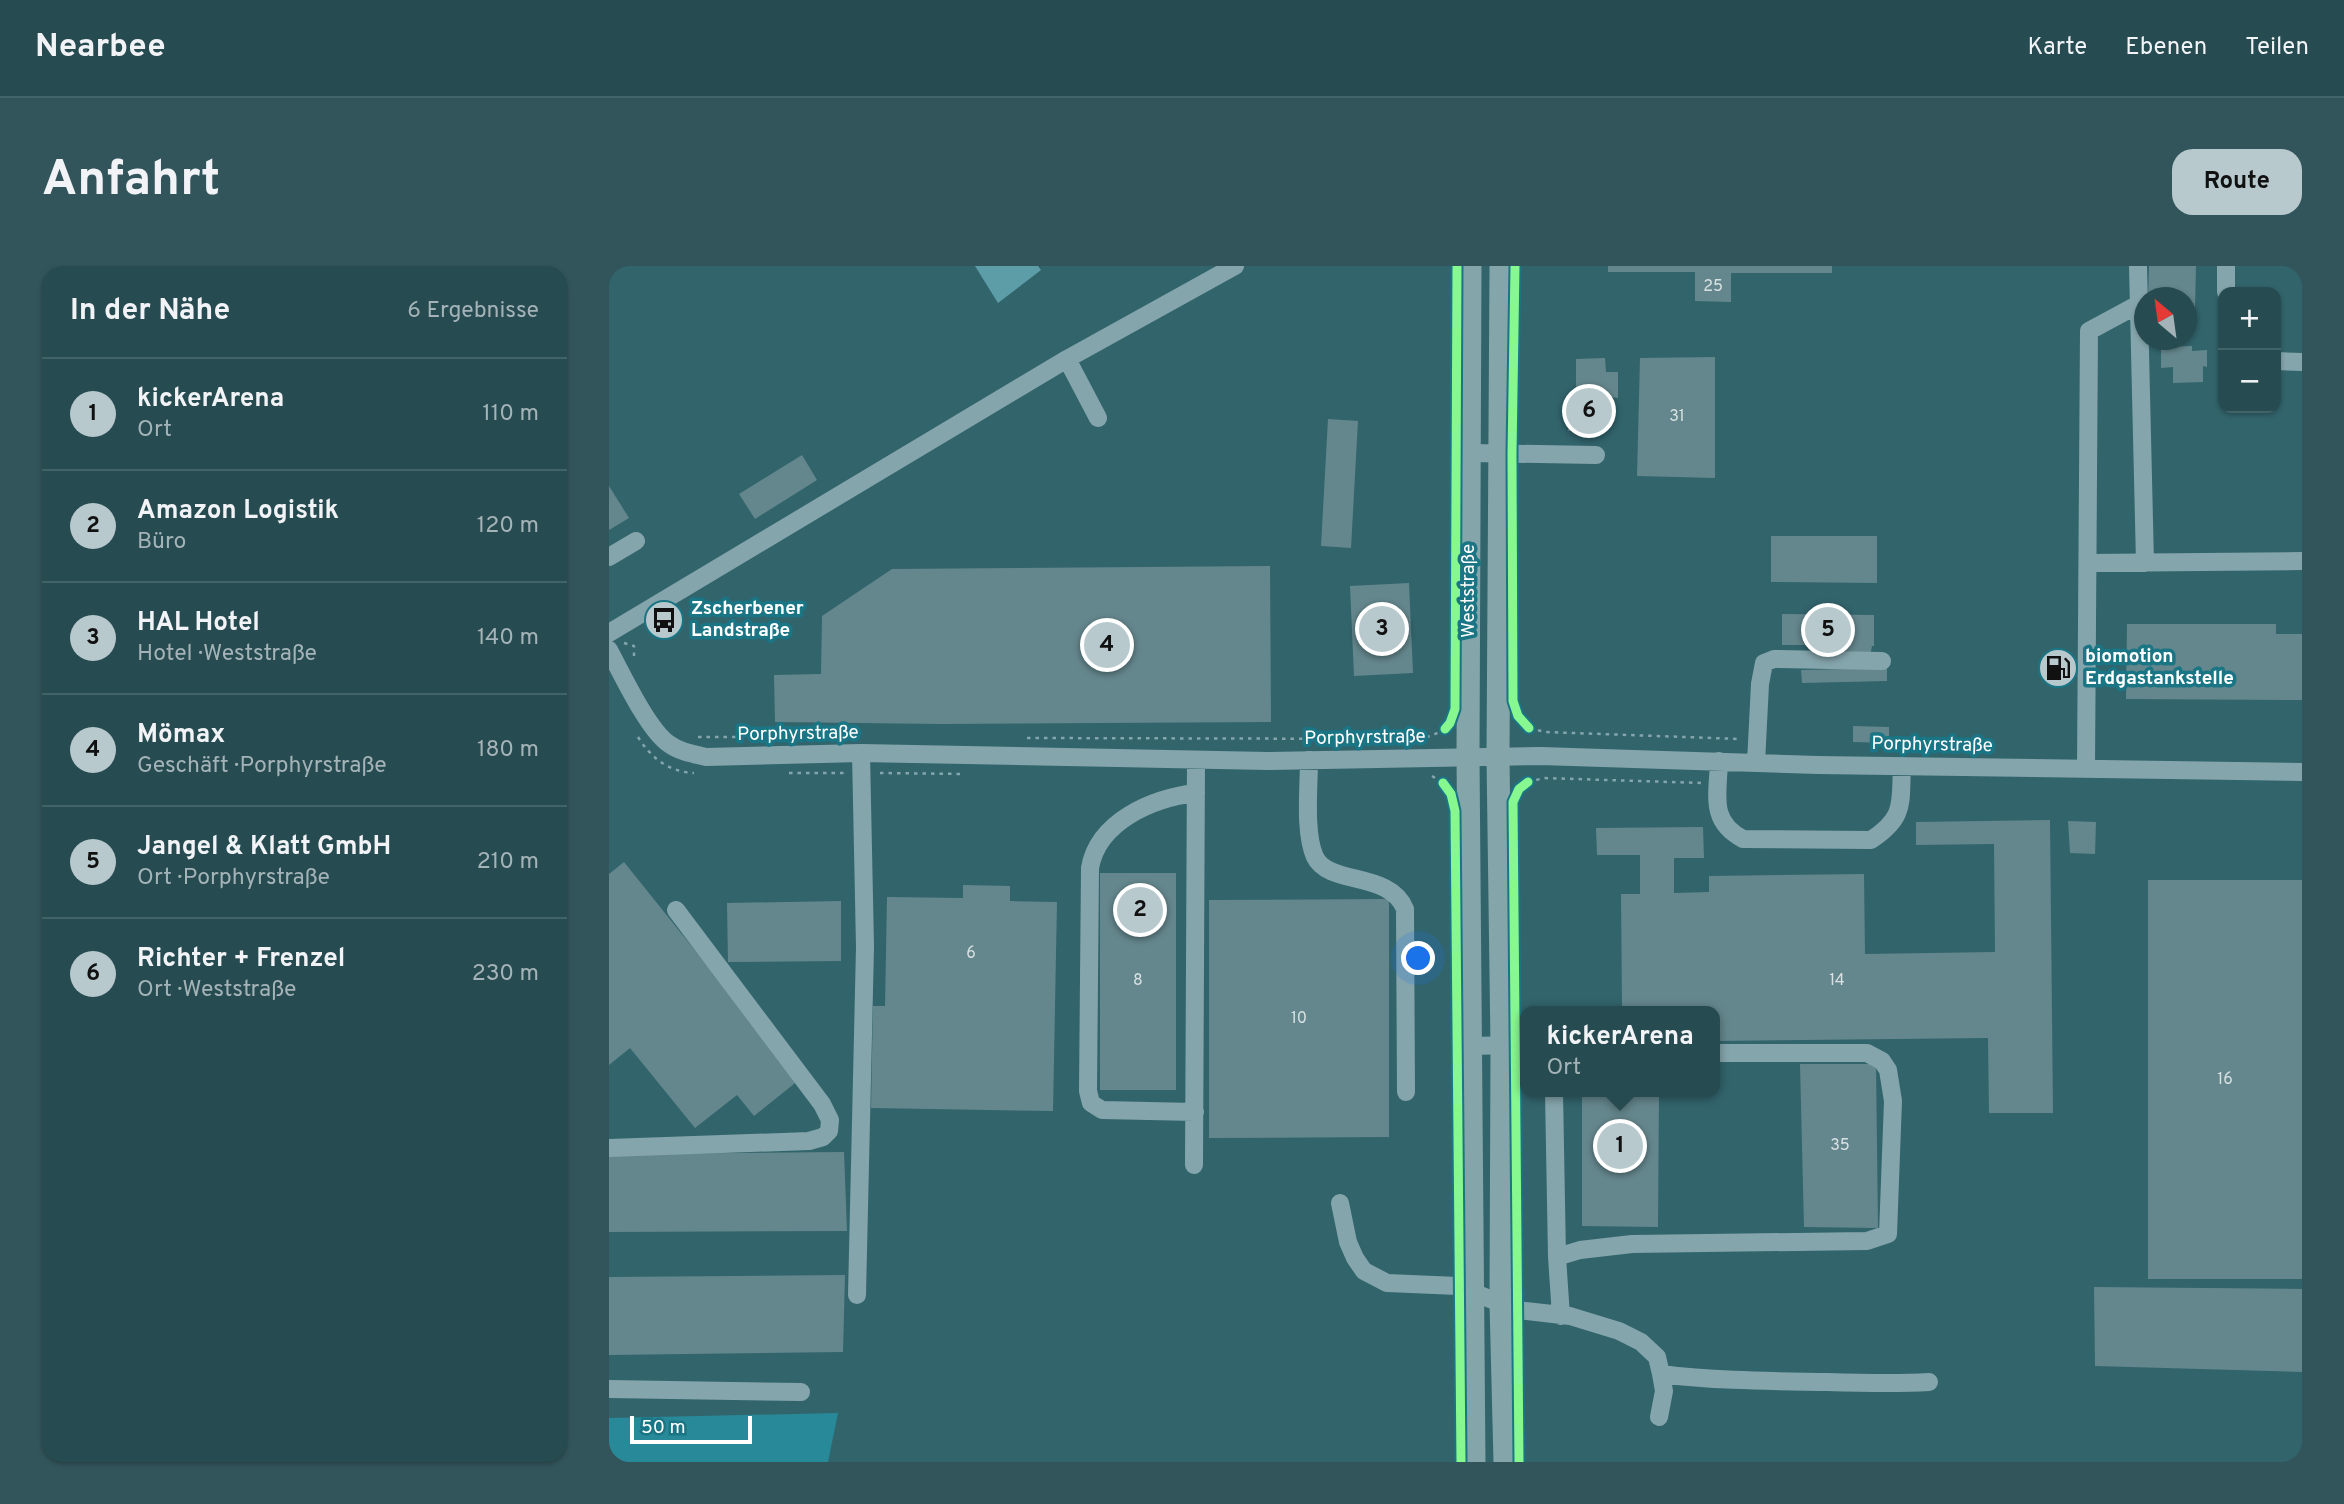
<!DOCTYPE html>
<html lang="de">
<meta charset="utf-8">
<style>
:root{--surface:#264b51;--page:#32555b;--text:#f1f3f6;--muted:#a4b3b7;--line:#426368;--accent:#b7c9cc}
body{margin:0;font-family:Overpass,sans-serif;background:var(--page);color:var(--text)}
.controls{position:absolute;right:21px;top:21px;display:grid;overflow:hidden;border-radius:14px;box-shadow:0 2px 5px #0004}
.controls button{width:63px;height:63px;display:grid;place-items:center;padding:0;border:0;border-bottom:2px solid var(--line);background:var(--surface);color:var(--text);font:35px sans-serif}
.compass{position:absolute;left:1525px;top:21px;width:63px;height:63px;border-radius:50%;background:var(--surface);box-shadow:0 2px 5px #0004;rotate:331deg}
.scale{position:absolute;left:21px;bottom:18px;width:122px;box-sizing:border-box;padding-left:7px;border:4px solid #fff;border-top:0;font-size:19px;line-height:24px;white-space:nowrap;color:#fff;-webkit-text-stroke:5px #1a7585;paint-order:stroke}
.you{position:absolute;left:810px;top:693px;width:24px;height:24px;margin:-18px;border:5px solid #fff;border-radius:50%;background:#1a73e8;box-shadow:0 0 0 10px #1a73e833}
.badge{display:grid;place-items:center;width:46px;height:46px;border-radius:50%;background:var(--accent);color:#111;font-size:23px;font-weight:700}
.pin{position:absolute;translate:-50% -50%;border:4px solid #fff;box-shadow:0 2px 7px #0006}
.popup{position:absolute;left:911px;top:740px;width:200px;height:91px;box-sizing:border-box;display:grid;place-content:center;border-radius:14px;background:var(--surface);filter:drop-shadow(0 2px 5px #0005);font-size:23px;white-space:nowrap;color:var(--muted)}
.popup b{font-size:26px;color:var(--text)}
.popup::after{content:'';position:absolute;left:50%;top:100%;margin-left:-14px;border:14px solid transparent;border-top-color:var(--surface)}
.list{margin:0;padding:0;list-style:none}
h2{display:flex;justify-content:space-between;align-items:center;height:91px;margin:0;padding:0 28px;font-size:30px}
h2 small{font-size:23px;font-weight:400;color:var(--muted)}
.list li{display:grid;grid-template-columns:46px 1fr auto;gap:21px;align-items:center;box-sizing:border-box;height:112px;padding:0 28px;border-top:2px solid var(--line)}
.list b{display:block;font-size:26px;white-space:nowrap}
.list p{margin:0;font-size:23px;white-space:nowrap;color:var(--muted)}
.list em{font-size:23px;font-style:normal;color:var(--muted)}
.map{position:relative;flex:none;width:1693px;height:1196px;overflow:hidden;border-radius:21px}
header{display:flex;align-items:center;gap:42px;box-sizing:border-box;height:98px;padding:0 35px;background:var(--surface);border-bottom:2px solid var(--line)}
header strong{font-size:33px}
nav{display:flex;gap:38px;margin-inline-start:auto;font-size:24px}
.intro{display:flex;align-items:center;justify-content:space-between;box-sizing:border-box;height:168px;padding:0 42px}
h1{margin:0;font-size:49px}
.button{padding:18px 32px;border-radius:21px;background:var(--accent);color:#111;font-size:24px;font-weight:700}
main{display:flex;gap:42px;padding:0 42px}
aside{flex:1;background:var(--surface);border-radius:21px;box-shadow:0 2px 5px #0004}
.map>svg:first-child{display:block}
</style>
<header>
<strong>Nearbee</strong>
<nav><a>Karte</a><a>Ebenen</a><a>Teilen</a></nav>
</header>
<div class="intro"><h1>Anfahrt</h1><a class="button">Route</a></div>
<main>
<aside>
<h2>In der Nähe<small>6 Ergebnisse</small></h2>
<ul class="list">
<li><span class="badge">1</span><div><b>kickerArena</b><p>Ort</p></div><em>110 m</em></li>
<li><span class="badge">2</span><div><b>Amazon Logistik</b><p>Büro</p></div><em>120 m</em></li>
<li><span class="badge">3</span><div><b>HAL Hotel</b><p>Hotel · Weststraße</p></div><em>140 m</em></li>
<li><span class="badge">4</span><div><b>Mömax</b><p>Geschäft · Porphyrstraße</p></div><em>180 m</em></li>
<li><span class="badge">5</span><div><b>Jangel &amp; Klatt GmbH</b><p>Ort · Porphyrstraße</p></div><em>210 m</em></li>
<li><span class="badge">6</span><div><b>Richter + Frenzel</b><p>Ort · Weststraße</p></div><em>230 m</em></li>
</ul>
</aside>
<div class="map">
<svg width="1693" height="1196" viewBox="0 0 1693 1196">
<rect width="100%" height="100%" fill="#32646c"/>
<path fill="#288999" d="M229,1147l-10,49h-219v-44z"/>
<path fill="#5d9da7" d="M366,0h63l3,4 -43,33z"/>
<path fill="#64878d" d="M999,0h224v7h-101v29l-36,-1v-29h-87z
M1540,0h47l-1,42h-9v-10h-38z
M1583,80v5l15,-1v17l-4,-1v16l-30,1v-16l-12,1v-21z
M1106,91v121l-78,-2 3,-118z
M996,92l1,14h12v26l-8,-1v27h-9l-1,6 -32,1v-33h8v-39z
M719,153l30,2 -7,127 -30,-2z
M193,189l15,25 -62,39 -16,-25z
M0,220l20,32 -20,12z
M1162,270h106v47l-106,-1z
M661,300l1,156 -328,2 -168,-2 -1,-47 47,-1 1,-58 70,-47z
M800,317l4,90 -59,3 -4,-90z
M1173,348l92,1v31h-2l-2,10h-23l-3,-11h-62z
M1518,358h149v10h26v66l-176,-1z
M1278,402v13l-85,2 -1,-13z
M1244,460l36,1v16l-36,-1z
M1441,554l3,293h-64l-1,-75 -273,3v-30h-116v-3h23l-1,-114h19v-39h-43l-1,-27 107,-1 1,31h-30v35l35,-1v-16l155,-2 1,80 130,-2 -1,-108 -78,1v-23z
M1459,555l28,1 -1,32 -25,-1z
M15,596l175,218 -45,36 -17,-21 -42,33 -65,-80 -21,17v-191z
M491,607h76v217h-76z
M1539,614h154v399h-154z
M354,619l47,1v15l47,1 -4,209 -182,-3 2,-102h12l2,-109 76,1z
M780,633v238l-180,1v-238z
M232,635v60l-113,1 -1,-59z
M1191,798h76l2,164 -74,-1z
M973,826h77l-1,135 -76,-1z
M235,886l3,79 -238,1v-78z
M236,1009l-2,77 -234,3v-78z
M1485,1021l208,2v83l-207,-6z"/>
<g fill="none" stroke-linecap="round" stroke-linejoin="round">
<path stroke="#85a5ac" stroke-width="2.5" stroke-dasharray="3.5 5" stroke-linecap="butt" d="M15,377l10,3v14
M909,450l11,12 16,4 195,7
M29,471c13,21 31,35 56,36
M89,471h70
M418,472l387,1 17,-3 14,-7
M180,507h56
M271,507l84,1
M823,510l11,7
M919,516l16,-4 158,5"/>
<path stroke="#85a5ac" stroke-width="18" d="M1529,0l7,297
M1617,0v26
M458,93l31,59
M1667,95l26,1
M862,187l125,2
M0,291l27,-16
M1479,297l214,-2
M0,367l458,-274 168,-93
M0,384c13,24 39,80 60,94 11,8 24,10 37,13l155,-4 407,8 273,-5 277,9 484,7
M700,494c0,27 -5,73 6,97 14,29 75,14 90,52l1,183
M1110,495c-1,34 -10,60 24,78l128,1c35,-23 29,-37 31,-74
M1147,497l4,-79 4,-21 10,-4 108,2
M1477,503l3,-438 50,-27
M861,780l45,-1 10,5
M945,826l3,165
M586,846l-93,-2 -11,-7 -3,-12 2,-223c8,-47 63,-70 106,-75
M0,882l200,-7 14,-4 6,-6 1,-11 -8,-16 -146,-194
M585,899l2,-404
M731,937l8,39 7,16 9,13 23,12 71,3 59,24 53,6 49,15 22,11 16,15 4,17c55,7 110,7 166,8 34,1 68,2 102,0
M248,1029l8,-348 -4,-194
M952,1050l-4,-59 23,-7 52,-6 235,-3 21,-7 5,-133 -5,-31 -6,-9 -15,-8h-152
M0,1123l192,3
M1050,1151l5,-26 -3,-17"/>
<path stroke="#84a5a9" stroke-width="23" d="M861,0l-2,491 6,705
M892,0l-3,491 4,289 -1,257 4,159"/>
<defs>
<path id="cycleway" d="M906,0l-3,187 1,248 5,15 11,12
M836,463l5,-6 5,-14 2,-443
M834,517l8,11 4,17 6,651
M910,1196l-6,-660 6,-13 9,-7"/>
</defs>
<use href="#cycleway" stroke="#1a7585" stroke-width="13"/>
<use href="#cycleway" stroke="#87f88f" stroke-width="9"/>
</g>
<defs>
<symbol id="bus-disc" viewBox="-11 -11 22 22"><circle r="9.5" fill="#b7c9cc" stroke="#1a7585"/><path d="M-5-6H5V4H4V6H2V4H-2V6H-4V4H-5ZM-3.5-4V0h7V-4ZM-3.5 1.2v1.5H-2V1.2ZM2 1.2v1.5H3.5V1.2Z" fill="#111"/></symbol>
<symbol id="fuel-disc" viewBox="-11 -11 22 22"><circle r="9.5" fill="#b7c9cc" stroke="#1a7585"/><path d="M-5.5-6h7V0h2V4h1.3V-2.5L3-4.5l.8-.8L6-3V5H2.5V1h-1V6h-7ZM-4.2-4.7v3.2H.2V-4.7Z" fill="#111"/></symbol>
</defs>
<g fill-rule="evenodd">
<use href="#bus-disc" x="33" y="332" width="44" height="44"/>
<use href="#fuel-disc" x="1427" y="380" width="44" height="44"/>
</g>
<g text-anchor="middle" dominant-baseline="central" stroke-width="7" stroke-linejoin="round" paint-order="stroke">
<g font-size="16" fill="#d8e1e2">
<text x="1104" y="21">25</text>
<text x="1068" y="151">31</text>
<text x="362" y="688">6</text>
<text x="529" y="715">8</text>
<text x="1228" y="715">14</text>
<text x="690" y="753">10</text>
<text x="1616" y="814">16</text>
<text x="1231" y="880">35</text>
</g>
<g font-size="19" fill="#fff" stroke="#1a7585">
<text transform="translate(860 325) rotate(-90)">Weststraße</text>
<text transform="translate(189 468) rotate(-1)">Porphyrstraße</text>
<text transform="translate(756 472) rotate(-1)">Porphyrstraße</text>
<text transform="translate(1323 479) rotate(1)">Porphyrstraße</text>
</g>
<g font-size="19" font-weight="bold" fill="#fff" stroke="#1a7585" text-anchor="start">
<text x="82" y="343">Zscherbener<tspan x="82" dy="22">Landstraße</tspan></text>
<text x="1476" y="391">biomotion<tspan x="1476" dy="22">Erdgastankstelle</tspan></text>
</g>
</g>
</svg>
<div class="controls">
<button>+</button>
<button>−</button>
</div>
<svg class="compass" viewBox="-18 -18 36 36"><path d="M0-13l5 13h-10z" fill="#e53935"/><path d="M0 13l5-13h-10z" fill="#a4b3b7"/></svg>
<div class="scale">50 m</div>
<div class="you"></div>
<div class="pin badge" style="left:1011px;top:880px">1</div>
<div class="popup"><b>kickerArena</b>Ort</div>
<div class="pin badge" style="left:531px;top:644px">2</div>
<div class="pin badge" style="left:773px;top:363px">3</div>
<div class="pin badge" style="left:498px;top:379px">4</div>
<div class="pin badge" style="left:1219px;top:364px">5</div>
<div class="pin badge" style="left:980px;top:145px">6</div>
</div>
</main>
